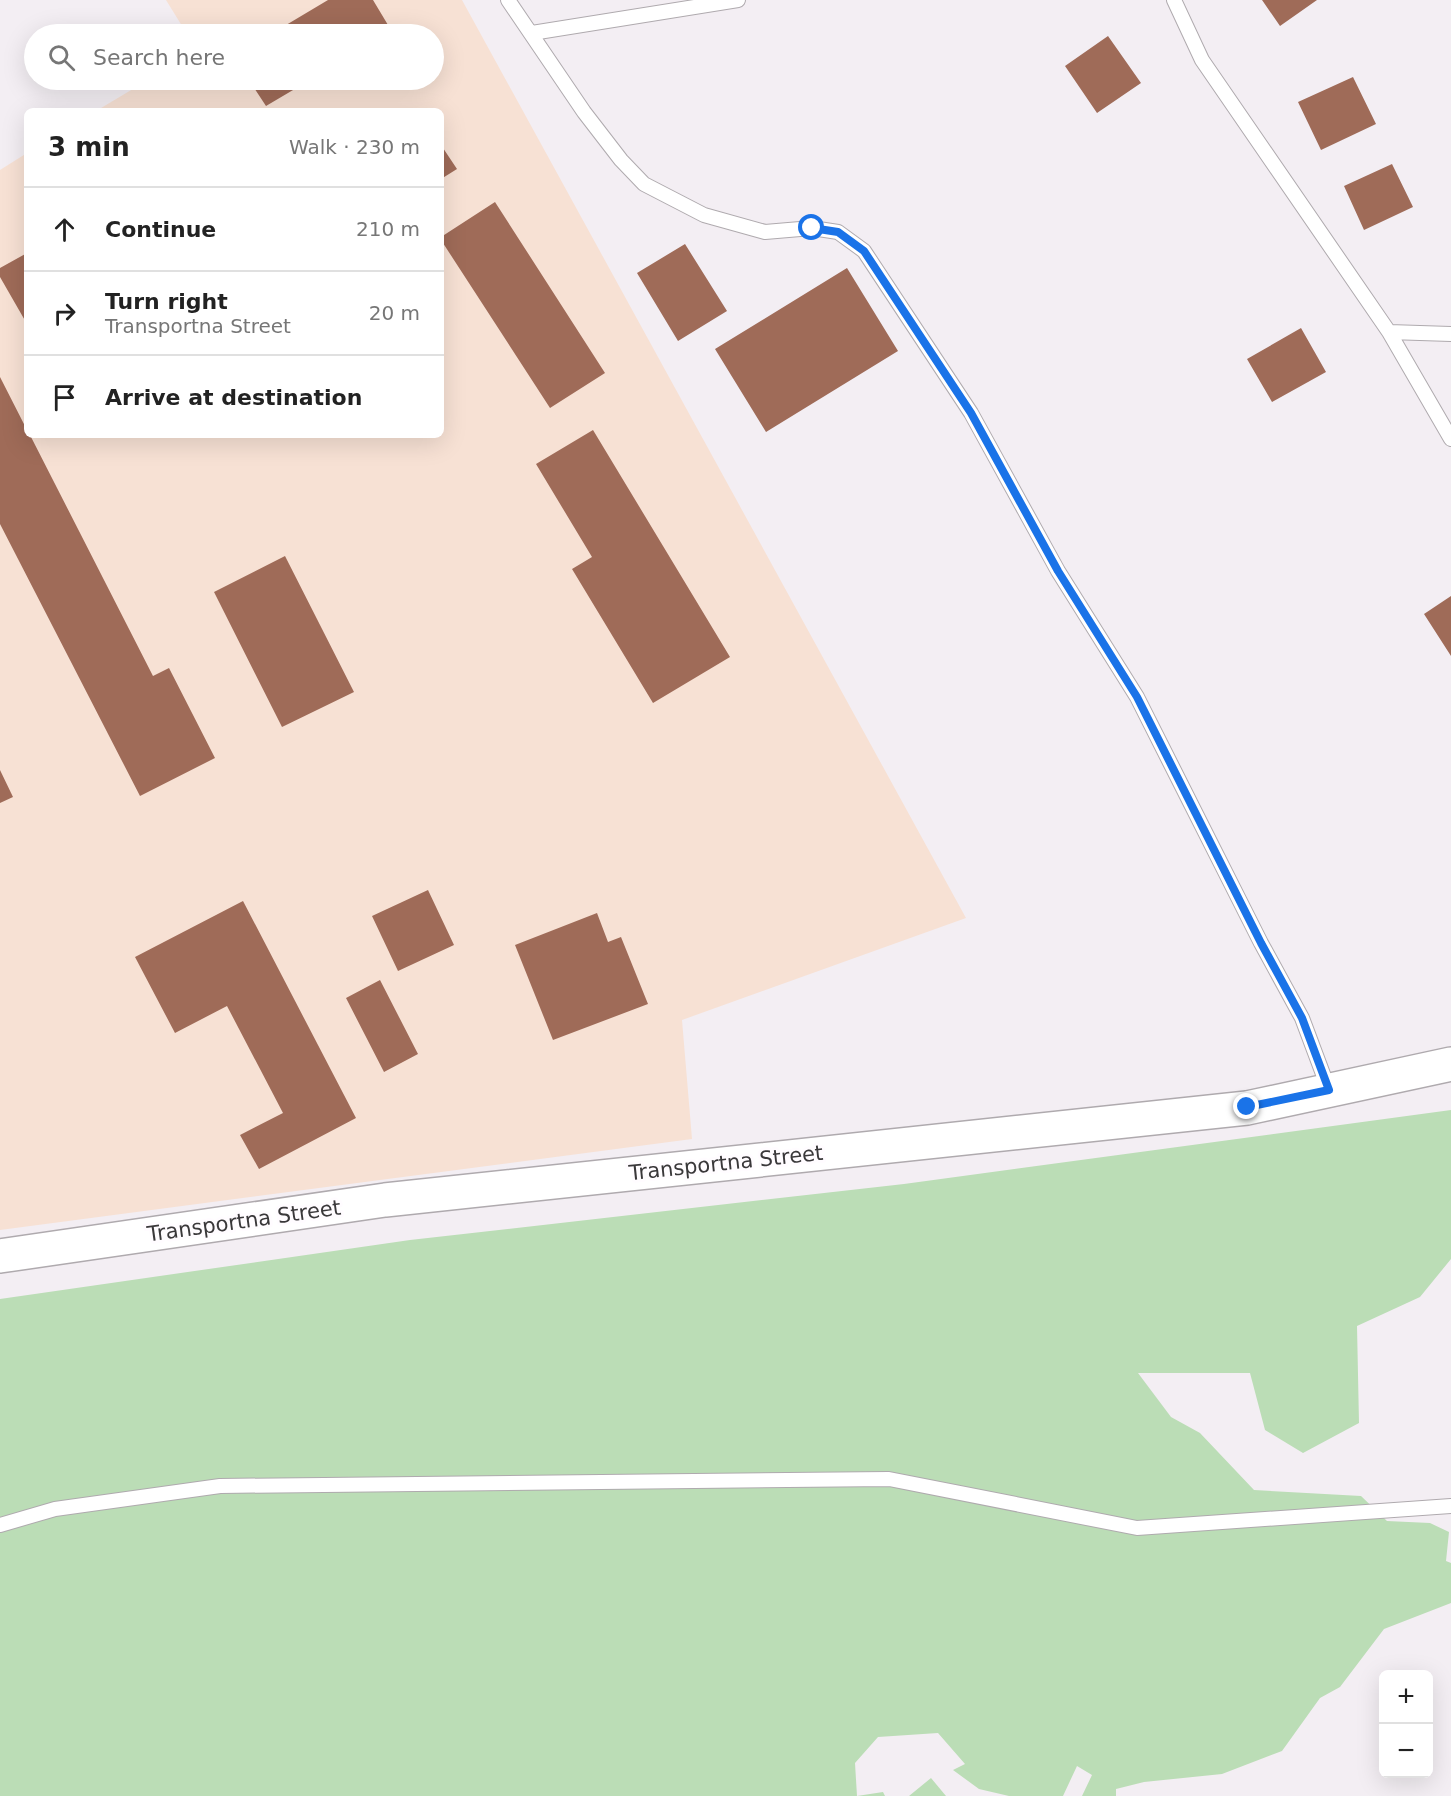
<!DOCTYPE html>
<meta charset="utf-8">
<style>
:root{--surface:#fff;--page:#f2f2f2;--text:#222;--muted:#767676;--line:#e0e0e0}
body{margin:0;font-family:"DejaVu Sans",sans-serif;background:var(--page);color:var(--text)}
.controls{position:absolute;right:18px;bottom:18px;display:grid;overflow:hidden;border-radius:9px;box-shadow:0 6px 24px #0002}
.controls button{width:54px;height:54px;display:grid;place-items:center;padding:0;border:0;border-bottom:2px solid var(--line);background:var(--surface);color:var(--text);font:30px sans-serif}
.stop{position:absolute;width:18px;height:18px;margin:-14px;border:4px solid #1a73e8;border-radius:50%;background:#fff}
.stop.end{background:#1a73e8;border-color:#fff;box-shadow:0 2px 6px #0008}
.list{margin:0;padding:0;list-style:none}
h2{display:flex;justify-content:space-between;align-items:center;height:78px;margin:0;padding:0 24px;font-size:26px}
h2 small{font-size:20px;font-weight:400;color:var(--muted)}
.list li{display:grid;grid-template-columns:39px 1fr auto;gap:18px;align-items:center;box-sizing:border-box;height:84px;padding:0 24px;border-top:2px solid var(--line)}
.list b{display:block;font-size:22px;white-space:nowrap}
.list p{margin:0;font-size:20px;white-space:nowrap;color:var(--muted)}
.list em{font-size:20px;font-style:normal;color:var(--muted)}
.icon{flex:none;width:33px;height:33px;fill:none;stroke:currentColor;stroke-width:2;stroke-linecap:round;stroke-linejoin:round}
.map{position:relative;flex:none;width:1451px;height:1796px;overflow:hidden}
.search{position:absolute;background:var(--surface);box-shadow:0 6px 24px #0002;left:24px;top:24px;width:420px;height:66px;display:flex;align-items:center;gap:15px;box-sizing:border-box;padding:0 21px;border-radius:33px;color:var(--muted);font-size:22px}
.panel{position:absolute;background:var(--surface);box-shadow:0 6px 24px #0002;left:24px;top:108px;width:420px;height:330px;border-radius:9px}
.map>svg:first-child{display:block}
</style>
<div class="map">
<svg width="1451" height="1796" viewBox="0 0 1451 1796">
<rect width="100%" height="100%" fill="#f3eef3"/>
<path fill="#f7e1d4" d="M166,0h296l504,918 -284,102 10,119 -692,91v-1060l27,-17v282h414v-324h-345l52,-31h286v-46h-247z"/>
<path fill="#bbddb6" d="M1451,1110v149l-31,38 -63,29 2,97 -56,30 -38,-23 -15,-57h-112l33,44 29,16 54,57 107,6 26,25 43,2 19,9 -3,29 5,2v40l-67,26 -44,58 -20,11 -38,53 -60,23 -78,8 -28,7v7h-34l10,-21 -15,-9 -14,30h-54l-30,-7 -26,-19 12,-6 -27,-31 -60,4 -23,26 2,33 26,-4 2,4h-885v-497l410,-59 494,-56z
M931,1778l15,18h-37z"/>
<path fill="#9f6b58" d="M328,0h45l18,30 -6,4h-114z
M1262,0h55l-37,26z
M1108,36l33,47 -44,30 -32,-47z
M1353,77l23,47 -55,26 -23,-48z
M249,80h61l-44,26z
M441,145l16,24 -16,10z
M1392,164l21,43 -49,23 -20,-44z
M495,202l110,171 -55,35 -109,-168v-3z
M685,244l42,67 -49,30 -41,-68z
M27,253v71l-27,-47v-9z
M847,268l51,83 -132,81 -51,-83z
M1301,328l25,44 -54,30 -25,-43z
M0,377l27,53v5h3l123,241 16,-8 46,90 -75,38 -140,-272z
M593,430l137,227 -77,46 -81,-134 20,-12 -56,-93z
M285,556l69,136 -72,35 -68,-135z
M1451,596v60l-27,-42z
M0,770l13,27 -13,6z
M428,890l26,55 -56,26 -26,-55z
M243,901l113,217 -97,51 -19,-34 43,-22 -56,-107 -52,27 -40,-76z
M597,913l11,29 13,-5 27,67 -95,36 -38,-95z
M380,980l38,74 -34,18 -38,-74z"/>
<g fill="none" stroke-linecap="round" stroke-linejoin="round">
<defs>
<path id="lane" d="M508,0l76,112 37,48 23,24 60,31 61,17 47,-4 26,4 26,19 107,162 87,158 79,126 124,246 41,75 27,72
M1174,0l28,60 187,272 62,107
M532,33l206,-33
M1389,332l62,2
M0,1525l55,-16 165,-23 669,-7 248,49 314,-22"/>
<path id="secondary" d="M0,1256l385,-56 862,-92 204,-44"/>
</defs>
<use href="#lane" stroke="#afaaae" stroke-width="16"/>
<use href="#secondary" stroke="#afaaae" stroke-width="36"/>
<use href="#lane" stroke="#fff" stroke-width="14"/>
<use href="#secondary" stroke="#fff" stroke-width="33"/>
</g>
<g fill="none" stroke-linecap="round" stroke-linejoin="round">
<path stroke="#1a73e8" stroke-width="8" d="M812,228l26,4 26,19 107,162 87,158 79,126 124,246 41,75 27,72 -82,17"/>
</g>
<g text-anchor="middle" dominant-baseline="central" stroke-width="6" stroke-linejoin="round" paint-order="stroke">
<g font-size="21" fill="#3a383a" stroke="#fffcff">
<text transform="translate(726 1163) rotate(-6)">Transportna Street</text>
<text transform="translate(244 1221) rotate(-8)">Transportna Street</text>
</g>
</g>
</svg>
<div class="controls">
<button>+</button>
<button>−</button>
</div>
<div class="stop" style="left:812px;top:228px"></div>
<div class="stop end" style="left:1247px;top:1107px"></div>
<div class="search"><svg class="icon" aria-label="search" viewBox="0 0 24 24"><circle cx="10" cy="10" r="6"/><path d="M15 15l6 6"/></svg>Search here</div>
<section class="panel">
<h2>3 min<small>Walk · 230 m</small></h2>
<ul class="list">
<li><svg class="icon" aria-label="ahead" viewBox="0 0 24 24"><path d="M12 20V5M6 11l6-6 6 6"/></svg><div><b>Continue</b></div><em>210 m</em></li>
<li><svg class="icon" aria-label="right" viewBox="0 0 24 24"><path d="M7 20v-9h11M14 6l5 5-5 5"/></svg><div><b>Turn right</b><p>Transportna Street</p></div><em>20 m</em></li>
<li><svg class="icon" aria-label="arrive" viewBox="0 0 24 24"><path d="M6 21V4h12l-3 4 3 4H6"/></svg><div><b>Arrive at destination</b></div></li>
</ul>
</section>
</div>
